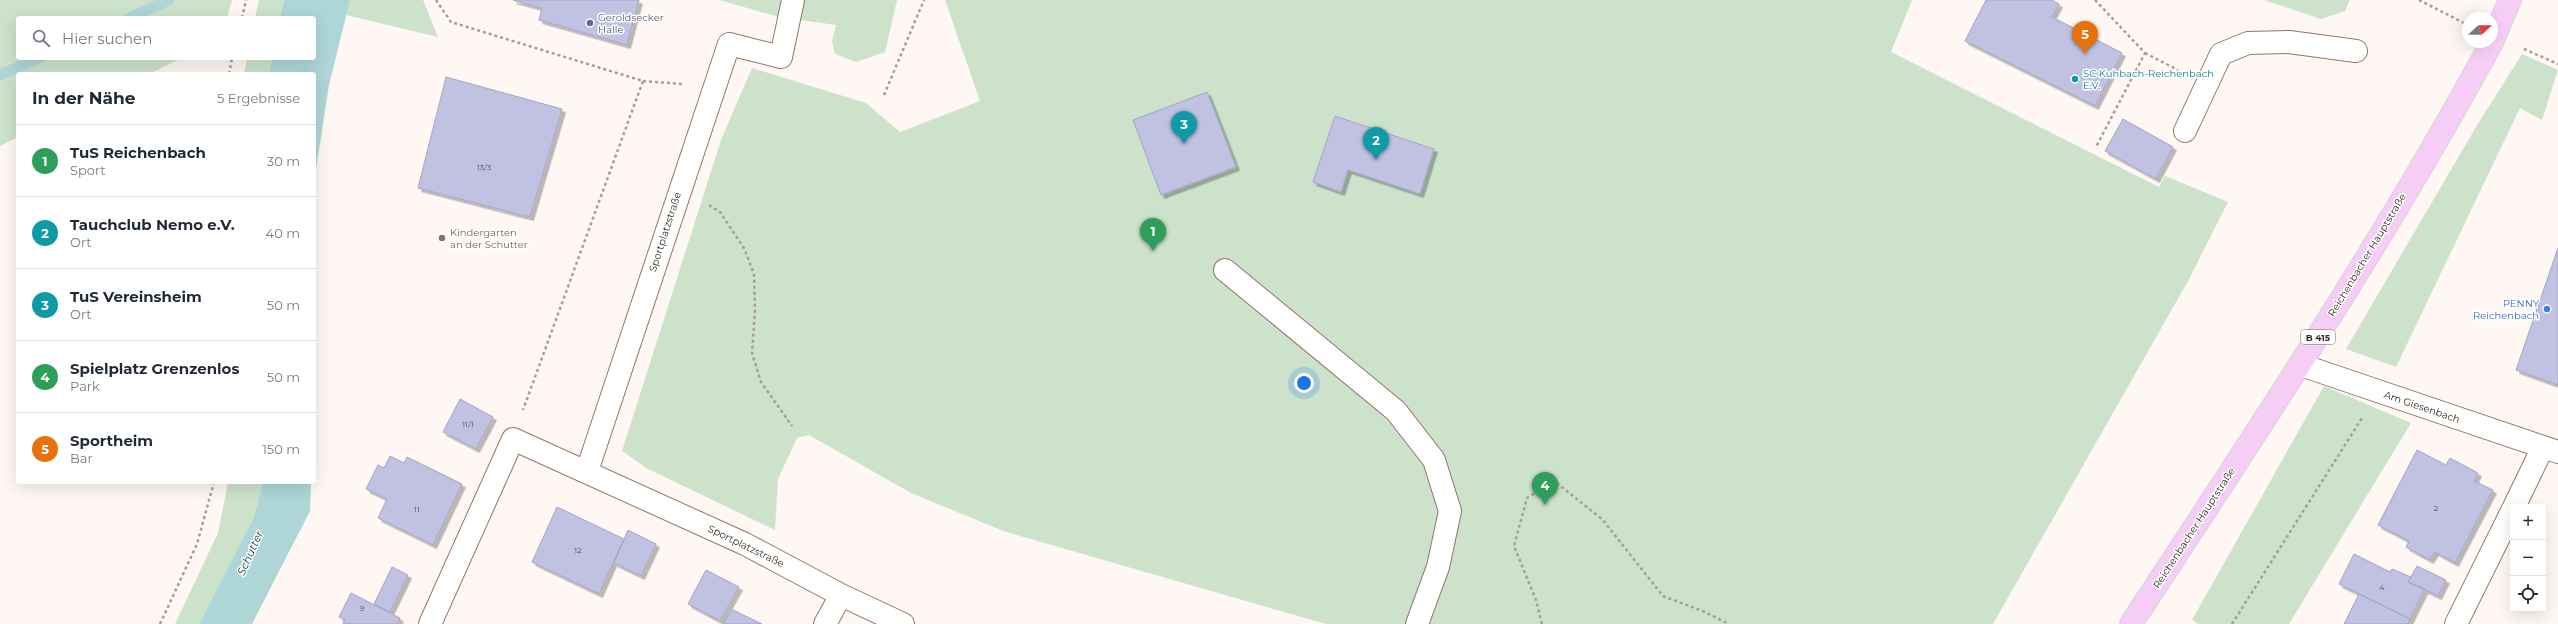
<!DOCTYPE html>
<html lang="de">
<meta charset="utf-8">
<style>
:root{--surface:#fff;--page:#f6f6f7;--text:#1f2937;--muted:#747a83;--line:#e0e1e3;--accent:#1a73e8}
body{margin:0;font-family:Montserrat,sans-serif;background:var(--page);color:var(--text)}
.controls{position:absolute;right:12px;bottom:12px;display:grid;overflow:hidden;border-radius:4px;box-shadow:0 4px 16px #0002}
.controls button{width:36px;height:36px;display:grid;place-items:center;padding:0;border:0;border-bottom:1px solid var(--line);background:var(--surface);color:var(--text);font:20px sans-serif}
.compass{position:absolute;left:2462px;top:12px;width:36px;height:36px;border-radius:50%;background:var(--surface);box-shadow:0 4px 16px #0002;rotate:69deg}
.you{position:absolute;left:1304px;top:383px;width:14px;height:14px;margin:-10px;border:3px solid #fff;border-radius:50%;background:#1a73e8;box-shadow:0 0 0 6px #1a73e833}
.badge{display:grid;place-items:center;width:26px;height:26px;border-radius:50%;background:var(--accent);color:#fff;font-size:13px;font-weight:700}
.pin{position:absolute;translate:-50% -33px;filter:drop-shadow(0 1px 2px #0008)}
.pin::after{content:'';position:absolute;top:21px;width:14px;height:12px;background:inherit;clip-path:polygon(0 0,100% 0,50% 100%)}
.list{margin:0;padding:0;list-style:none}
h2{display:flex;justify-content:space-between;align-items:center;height:52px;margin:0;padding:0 16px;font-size:17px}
h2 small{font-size:13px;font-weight:400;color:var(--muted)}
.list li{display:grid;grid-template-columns:26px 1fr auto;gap:12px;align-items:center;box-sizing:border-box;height:72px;padding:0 16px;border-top:1px solid var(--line)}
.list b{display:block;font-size:15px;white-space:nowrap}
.list p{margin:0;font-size:13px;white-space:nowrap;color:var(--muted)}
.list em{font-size:13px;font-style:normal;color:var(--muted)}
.icon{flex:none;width:22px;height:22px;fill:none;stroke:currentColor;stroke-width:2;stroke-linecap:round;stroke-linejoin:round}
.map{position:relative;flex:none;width:2558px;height:624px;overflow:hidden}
.search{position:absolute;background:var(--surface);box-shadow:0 4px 16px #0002;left:16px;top:16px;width:300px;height:44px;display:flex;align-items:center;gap:10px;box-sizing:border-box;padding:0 14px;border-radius:4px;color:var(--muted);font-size:15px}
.panel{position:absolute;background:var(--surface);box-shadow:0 4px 16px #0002;left:16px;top:72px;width:300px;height:412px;border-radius:4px}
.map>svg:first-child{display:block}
</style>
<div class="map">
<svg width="2558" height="624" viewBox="0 0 2558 624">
<defs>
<filter id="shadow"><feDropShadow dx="3.5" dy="3.5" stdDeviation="0" flood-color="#0004"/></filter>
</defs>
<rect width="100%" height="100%" fill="#fff7f4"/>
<path fill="#cce2cb" d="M0,0h232l-5,18h-209v40h164l-33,16h-131v63l-18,9z
M259,0h25l-4,18h-25z
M350,0h73l15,37 -92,-22z
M719,0h178l-12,52 -29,10 -21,-8 -3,-13 4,-16 -57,-8z
M945,0h967l-21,52 268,135 6,-11 63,26 -40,79 -195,343h-667l-323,-93 -92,-38 -102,-58 -12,3 -19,41 -3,51 -127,-61 -26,-18 99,-311 31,-72 114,35 34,29 80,-31z
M2264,0h86l-5,11 -24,8z
M2522,54l36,16 -16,50 -22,-12 -124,259 -50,-18 130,-222z
M247,58h25l-3,16h-25z
M2324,386l87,37 -122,201h-90l-7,-4z
M228,482h35l-9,35 -55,107h-24l43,-91z"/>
<path fill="#aed6d6" d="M284,0h66l-21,85 -15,97v-108h-45l3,-16h42v-40h-34z
M263,482h48l-1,29 -58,113h-53l55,-107z"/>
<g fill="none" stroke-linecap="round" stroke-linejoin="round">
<path stroke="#aed6d6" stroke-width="11" d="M129,18l40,-18
M0,75l39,-17"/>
</g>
<path fill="#c1c2e2" stroke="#a4a5c4" filter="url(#shadow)" d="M513,0h126l-12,45 -88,-25 3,-12z
M1986,0h66l7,4 -7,13 70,36 -27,53 -130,-65z
M446,77l116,32 -32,108 -112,-29z
M1207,92l29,75 -75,28 -28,-75z
M1335,116l99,33 -14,45 -72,-24 -7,22 -28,-10z
M2123,119l50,28 -17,32 -51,-28z
M2558,248v137l-42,-15z
M460,399l33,18 -17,32 -33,-17z
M2417,450l29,15 4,-7 28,15 -4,8 19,9 -38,73 -20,-11 -5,8 -24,-13 3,-6 -31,-16z
M390,456l14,7 3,-6 55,27 -29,61 -55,-27 9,-19 -21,-10 12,-24 6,3z
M557,507l67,32 -25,55 -67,-32z
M628,530l28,14 -15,32 -27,-13z
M2354,554l36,18 2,-3 19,8 -3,5 17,7 -15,30 -71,-35z
M2417,566l29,14 -8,16 -30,-14z
M392,567l16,8 -18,37 -16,-8z
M706,570l33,17 -19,34 -32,-17z
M351,593l49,25 -3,6h-54l2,-4 -6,-3z
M2359,594l51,25 -2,5h-64z
M731,609l31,15h-38z"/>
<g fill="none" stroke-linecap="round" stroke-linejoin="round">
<defs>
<path id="minor" d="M2185,131l36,-77 27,-11 41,-1 67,9
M1225,270l171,141 38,49 16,51 -12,56 -21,57
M2301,365l257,87
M587,471l142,-427 52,13 12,-57
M2514,507l29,-60
M430,624l83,-185 232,105 96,51 62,29
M825,624l16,-29
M2456,624l57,-115"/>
<path id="major" d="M2492,42l18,-42
M2131,624c125,-191 252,-381 361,-582"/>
</defs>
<use href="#minor" stroke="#947567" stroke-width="24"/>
<use href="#major" stroke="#d7d4d3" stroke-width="24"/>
<path stroke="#a79d98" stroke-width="2.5" stroke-dasharray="3 3" stroke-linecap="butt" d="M436,0l15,22 192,59 -120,329
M2095,0l50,53 -49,94
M2419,0l47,24
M242,18l4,-18
M2524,49l34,15
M2145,53l33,17
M229,74l3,-16
M643,81l39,3
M884,95l40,-95
M709,205l11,7 24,36 10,26 1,37 -3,42 9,29 31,44
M160,624l37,-80 17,-62
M1542,624l-6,-24 -22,-54 13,-48 27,-17 48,38 61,77 42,16 24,12
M2232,624l130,-206"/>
<use href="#minor" stroke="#fff" stroke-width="22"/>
<use href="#major" stroke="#f5cdf6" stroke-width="22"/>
</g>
<circle fill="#5c6f8a" stroke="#fff" stroke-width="1.5" cx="590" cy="23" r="4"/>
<circle fill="#0f9aa8" stroke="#fff" stroke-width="1.5" cx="2075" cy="79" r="4"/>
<circle fill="#8d6e63" stroke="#fff" stroke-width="1.5" cx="442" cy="238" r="4"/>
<circle fill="#3f7fe0" stroke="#fff" stroke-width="1.5" cx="2547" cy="309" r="4"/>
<g text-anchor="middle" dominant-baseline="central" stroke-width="3" stroke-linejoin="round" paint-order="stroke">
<g font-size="8" fill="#594f53">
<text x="484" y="167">13/3</text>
<text x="468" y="424">11/1</text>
<text x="2436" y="508">2</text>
<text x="417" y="509">11</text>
<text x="578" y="550">12</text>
<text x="2382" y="587">4</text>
<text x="362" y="608">9</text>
</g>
<rect fill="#fff" stroke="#726965" stroke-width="1" x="2301" y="330" width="34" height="14" rx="3"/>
<g font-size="9" font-weight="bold" fill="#362923">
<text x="2318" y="337">B 415</text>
</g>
<g font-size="10" fill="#4e5e75" stroke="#fff" text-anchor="start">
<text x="598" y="17">Geroldsecker<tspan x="598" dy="12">Halle</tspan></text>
</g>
<g font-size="10" fill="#0d838f" stroke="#fff" text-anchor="start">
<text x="2083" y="73">SC Kuhbach-Reichenbach<tspan x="2083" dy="12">E.V.</tspan></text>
</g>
<g font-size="10" fill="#785e54" stroke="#fff" text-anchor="start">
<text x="450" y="232">Kindergarten<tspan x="450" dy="12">an der Schutter</tspan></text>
</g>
<g font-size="10" fill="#362923" stroke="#fff">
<text transform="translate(665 232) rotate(-72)">Sportplatzstraße</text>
<text transform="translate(2367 255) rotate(-59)">Reichenbacher Hauptstraße</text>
<text transform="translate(2422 407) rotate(19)">Am Giesenbach</text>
<text transform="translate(2194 528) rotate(-57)">Reichenbacher Hauptstraße</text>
<text transform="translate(746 546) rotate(26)">Sportplatzstraße</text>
</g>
<g font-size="10" fill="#366cbe" stroke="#fff" text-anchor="end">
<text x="2539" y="303">PENNY<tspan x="2539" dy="12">Reichenbach</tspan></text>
</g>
<g font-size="11" font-style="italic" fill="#0b3334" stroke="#fff">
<text transform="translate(250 553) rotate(-66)">Schutter</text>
</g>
</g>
</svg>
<div class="controls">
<button>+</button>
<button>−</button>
<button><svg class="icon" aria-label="locate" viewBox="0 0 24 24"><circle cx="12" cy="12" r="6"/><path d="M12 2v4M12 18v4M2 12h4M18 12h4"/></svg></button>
</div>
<svg class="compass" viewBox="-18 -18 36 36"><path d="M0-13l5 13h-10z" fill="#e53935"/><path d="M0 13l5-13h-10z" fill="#747a83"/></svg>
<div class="you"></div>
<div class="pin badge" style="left:1153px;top:251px;background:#2e9e5b">1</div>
<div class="pin badge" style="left:1376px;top:160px;background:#0f9aa8">2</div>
<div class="pin badge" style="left:1184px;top:144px;background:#0f9aa8">3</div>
<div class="pin badge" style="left:1545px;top:505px;background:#2e9e5b">4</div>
<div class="pin badge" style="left:2085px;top:54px;background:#e8710a">5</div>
<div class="search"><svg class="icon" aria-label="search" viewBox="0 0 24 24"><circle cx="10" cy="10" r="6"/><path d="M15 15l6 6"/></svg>Hier suchen</div>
<section class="panel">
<h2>In der Nähe<small>5 Ergebnisse</small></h2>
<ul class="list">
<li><span class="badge" style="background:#2e9e5b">1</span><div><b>TuS Reichenbach</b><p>Sport</p></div><em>30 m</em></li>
<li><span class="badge" style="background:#0f9aa8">2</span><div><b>Tauchclub Nemo e.V.</b><p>Ort</p></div><em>40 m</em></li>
<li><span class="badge" style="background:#0f9aa8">3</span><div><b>TuS Vereinsheim</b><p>Ort</p></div><em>50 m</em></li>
<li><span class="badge" style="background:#2e9e5b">4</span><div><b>Spielplatz Grenzenlos</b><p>Park</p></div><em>50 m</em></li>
<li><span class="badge" style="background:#e8710a">5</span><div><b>Sportheim</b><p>Bar</p></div><em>150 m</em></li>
</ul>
</section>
</div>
